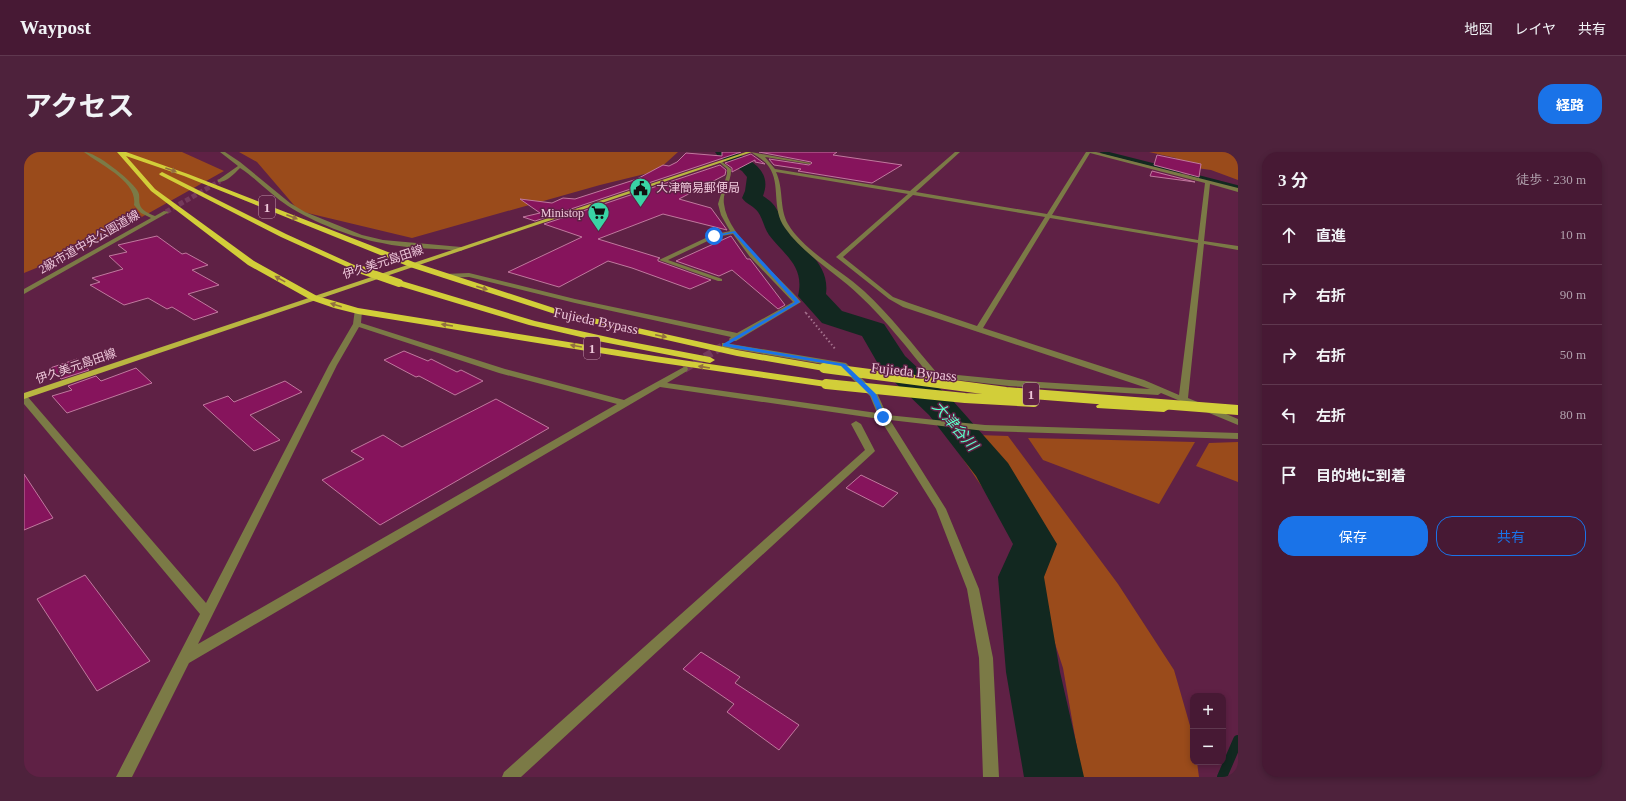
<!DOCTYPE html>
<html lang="ja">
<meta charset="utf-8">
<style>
:root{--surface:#471934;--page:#4e223c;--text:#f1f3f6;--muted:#b0a0ac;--line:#5f384f;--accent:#1a73e8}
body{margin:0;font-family:"Times New Roman","Noto Sans JP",serif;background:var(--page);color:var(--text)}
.controls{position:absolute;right:12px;bottom:12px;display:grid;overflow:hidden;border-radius:8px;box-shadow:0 2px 6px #0003}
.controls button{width:36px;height:36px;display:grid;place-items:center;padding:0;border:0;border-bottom:1px solid var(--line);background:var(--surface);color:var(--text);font:20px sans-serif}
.stop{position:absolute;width:12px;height:12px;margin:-9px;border:3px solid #1a73e8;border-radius:50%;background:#fff}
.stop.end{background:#1a73e8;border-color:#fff;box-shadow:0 1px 4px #0008}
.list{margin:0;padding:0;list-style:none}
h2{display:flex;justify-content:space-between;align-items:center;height:52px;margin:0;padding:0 16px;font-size:17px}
h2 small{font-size:13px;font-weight:400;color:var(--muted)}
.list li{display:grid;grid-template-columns:26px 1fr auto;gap:12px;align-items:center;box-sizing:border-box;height:60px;padding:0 16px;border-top:1px solid var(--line)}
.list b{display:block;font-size:15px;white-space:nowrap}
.list em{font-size:13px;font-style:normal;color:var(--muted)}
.actions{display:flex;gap:8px;padding:12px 16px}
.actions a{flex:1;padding:9px 0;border:1px solid var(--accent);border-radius:16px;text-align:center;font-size:14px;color:var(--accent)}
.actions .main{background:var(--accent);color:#fff}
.icon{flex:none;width:22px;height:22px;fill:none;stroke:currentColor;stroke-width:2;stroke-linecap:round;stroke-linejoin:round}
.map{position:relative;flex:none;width:1214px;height:625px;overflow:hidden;border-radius:16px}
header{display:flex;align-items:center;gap:24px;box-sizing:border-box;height:56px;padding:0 20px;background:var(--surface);border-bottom:1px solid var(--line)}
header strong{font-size:19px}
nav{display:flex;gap:22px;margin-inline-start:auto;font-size:14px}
.intro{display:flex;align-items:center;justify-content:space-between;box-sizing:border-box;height:96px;padding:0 24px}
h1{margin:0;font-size:28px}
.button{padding:10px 18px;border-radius:16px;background:var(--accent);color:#fff;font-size:14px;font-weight:700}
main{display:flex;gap:24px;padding:0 24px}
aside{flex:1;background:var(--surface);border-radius:16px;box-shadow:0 2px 6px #0003}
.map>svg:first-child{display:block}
</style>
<header>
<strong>Waypost</strong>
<nav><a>地図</a><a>レイヤ</a><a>共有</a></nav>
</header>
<div class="intro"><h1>アクセス</h1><a class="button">経路</a></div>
<main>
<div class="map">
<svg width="1214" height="625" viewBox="0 0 1214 625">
<rect width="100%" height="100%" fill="#5f2145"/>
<path fill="#9a4b1b" d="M0,0h158l42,19 -134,75 -66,27z
M215,0h439l-21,19 -57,14 -188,53 -113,-27 -42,-49z
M1125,0h89v28l-27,-10 -36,-5 1,-7z
M922,282l62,2 110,148 56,86 19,66v26h4l2,15h-117l-19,-109 -36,-110 -34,-55z
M1004,286l167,4 -36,62 -116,-44z
M1214,290v40l-42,-16 13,-23z"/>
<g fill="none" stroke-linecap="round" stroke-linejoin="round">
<path stroke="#122820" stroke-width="3.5" d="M1078,0l79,20
M1167,23l47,12"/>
<path stroke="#122820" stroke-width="10" d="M1198,625l16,-37"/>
<path fill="#122820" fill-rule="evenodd" d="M691,0c7,0 13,0 19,0 4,1 8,4 12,6 15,9 24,20 17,38 15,9 15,18 24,31 16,22 43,37 39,67l16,17 42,13 21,32 48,45 55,62 49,81 -13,33 16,95 24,105h-60l-18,-105 -8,-95 15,-33 -37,-68 -47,-61 -48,-46 -19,-33 -40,-13 -24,-27c7,-30 -13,-40 -29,-61 -5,-7 -6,-16 -11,-23 -4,-6 -12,-8 -16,-14l3,-7 2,-14 -5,-6 -24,-15z"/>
</g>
<path fill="#86145c" stroke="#c0799e" d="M698,0h19l-206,69 -12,-4 17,-4 -20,-14 32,4 11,-5 12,1 62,-20 26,-14 6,1 8,-4 9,-9 36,3z
M735,0h78l-4,3 69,10 -30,18 -74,-12 3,-2 -27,-4 -5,-6 40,6 3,-2 -1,-1z
M727,2l14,10 -10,-2v-2l-23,12v-4l-7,-5z
M1133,3l44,9 -2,13 -45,-12z
M696,13l6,5 -1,5 -46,24 32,9 16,22 -64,-16 -65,25 62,19 -2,1v2l53,19 -21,9 -58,-21 -24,-7 -49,26 -51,-15 74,-35 -38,-13z
M1128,19l43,11 -45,-6z
M133,84l25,18 4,-1 22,12 -16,5 27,15 -31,9 30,18 -24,8 -22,-13 -5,2 -19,-11 -24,7 -34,-20 10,-3 -8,-4 31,-9 -14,-13 18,-4 -9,-7z
M707,84l16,23h3l35,46 -7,4 -46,-39 -13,6 -43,-15z
M380,199l24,10 3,-2 26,13 4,-2 22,11 -28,14 -36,-19 -3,1 -32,-17z
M53,207l12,11 -28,9 -11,-11z
M112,216l16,15 -85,30 -15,-17 20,-6 -4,-4 28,-10 5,5z
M261,229l17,11 -52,23 30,25 -26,11 -51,-46 25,-9 6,6z
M472,247l53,29 -169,97 -58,-45 42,-21 -13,-8 32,-16 19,12z
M0,322l29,44 -29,12z
M837,323l37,18 -15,14 -37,-19z
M61,423l65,86 -53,30 -60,-92z
M677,500l39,25 -5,6 64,42 -20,25 -52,-38 7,-8 -51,-35z"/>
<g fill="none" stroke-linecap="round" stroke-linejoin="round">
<path stroke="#743a5b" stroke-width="5" stroke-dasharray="5 2.5" stroke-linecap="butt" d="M142,60l54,-31"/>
<path stroke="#743a5b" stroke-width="8" stroke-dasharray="8 4" stroke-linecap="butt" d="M660,217l41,-24"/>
<path stroke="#a5728d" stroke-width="1.5" stroke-dasharray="1.5 2" stroke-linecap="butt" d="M781,160l2,2"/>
<path stroke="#a5728d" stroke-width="2" stroke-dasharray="1.5 2.5" stroke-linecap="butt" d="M782,161l30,37"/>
<path fill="#7b7a46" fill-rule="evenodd" d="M60,0c12,0 46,27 53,38 4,5 1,10 3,15 1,5 10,9 15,11l9,-5 5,1 -145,82v-5l127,-71 -10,-5 -7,-8c4,-24 -34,-40 -50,-53z
M196,0h5l15,10 50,41 15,9 57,23 21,5 78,7 3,2 -3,2c-26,-3 -54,-2 -79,-8 -29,-5 -69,-21 -94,-37 -17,-11 -31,-27 -48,-38 -6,6 -13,14 -22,14v-2l20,-14z
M727,0l60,11 -2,1 -44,-7 10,12 135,22 45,-39h5l-44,40 131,22 39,-62h10l142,36v4l-28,-8 -6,57 34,5v4l-34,-6 -16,154 50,21v6l-77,-32 -3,2 -149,-9 -78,-9c-23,-28 -45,-57 -72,-82 -24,-23 -55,-40 -74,-67 -14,-19 -4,-44 -16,-61 -4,-7 -12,-10 -18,-15zM1066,1l115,30 -7,57 -146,-25zM752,20l132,22 -72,63 53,42 14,8 247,82 -141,-9 -72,-7c-24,-28 -46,-57 -73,-82 -23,-21 -60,-40 -76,-67 -9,-16 -4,-35 -12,-52zM889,43l132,22 -68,109 -68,-23 -16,-6 -50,-40zM1026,66l148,25 -19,152 -35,-15 -161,-52z
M697,9l10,8c1,12 -9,23 -7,35 4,34 56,72 77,98l-65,39h-6l-1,-2 2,-2 -156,-34 -106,-26 -25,1 -3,-2 3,-2 25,-1 106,26 162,34 56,-31 -43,-45 -17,-23 -17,3 -48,23 54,19v2h-4l-59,-21 53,-25 18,-4 -9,-16 -3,-11 9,-30v-5l-8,-7z
M331,157h3l4,2 -1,12 144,46 119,31 60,-33h3l1,2 -1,2 -20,12 210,30 -7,-17 -30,-29 -118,-20v-4h3l121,20 31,30 10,22 98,10 253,8v6l-253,-8 -95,-11 56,89 33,80 14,69 6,119h-16l-4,-119 -12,-69 -31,-80 -56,-90 -220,-32 -471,276 -57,114h-16l84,-163 -176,-210v-9l3,1 179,207 123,-238 24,-41zM335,175l140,46 118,31 -419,240 139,-279z
M832,269l5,3 14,27 -2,2 -352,324h-19l2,-5 361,-322 -14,-26z"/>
<path fill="#b9b641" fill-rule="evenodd" d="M722,0h6l-728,247v-6z"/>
<path fill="#d2ce39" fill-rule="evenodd" d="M93,0h9l62,22 228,89 150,49 171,38 87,15 5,3 -5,3 -87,-15 -176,-40 -151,-49 -226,-91 -58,-20 29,33 99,72 63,35 41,12 297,48 171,25 5,3 -5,3 -171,-25 -297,-48 -24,-6 -23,-8 -63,-35 -97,-74z
M138,20l124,62 77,35 -4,2h-3l-75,-34 -121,-62 -1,-1z
M372,129h6l133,40 86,19 89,17 5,3 -5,3 -112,-22 -69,-16 -133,-40z
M1077,251l63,3 5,3 -5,3 -67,-4 -1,-2z"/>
<path stroke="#d2ce39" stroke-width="8" d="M335,117l40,14"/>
<path stroke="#d2ce39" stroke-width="10" d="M800,216l182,24 232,18
M802,232l139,14 69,4"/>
</g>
<defs><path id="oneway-solid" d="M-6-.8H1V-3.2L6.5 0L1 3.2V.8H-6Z"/></defs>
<g fill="#936f40">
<use href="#oneway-solid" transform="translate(147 18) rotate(20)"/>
<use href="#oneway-solid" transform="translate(268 65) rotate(21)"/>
<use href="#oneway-solid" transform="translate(256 127) rotate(-151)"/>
<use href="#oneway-solid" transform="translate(458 136) rotate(18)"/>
<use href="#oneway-solid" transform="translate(312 153) rotate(-163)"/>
<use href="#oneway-solid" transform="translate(423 173) rotate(-171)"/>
<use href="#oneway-solid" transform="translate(637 184) rotate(12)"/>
<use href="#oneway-solid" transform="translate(552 194) rotate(-170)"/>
<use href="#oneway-solid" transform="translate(680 215) rotate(-171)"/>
</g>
<path fill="#1a73e8" d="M711,79l65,71 -71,42 116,20 31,30 10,23 -1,1 -5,-1 -9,-21 -30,-30 -118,-20v-2l72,-42 -62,-69 -19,4 -2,-1z"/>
<defs>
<symbol id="civic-pin" viewBox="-11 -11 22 30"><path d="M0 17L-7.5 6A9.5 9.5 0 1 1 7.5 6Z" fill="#39d4a5" stroke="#5f2145"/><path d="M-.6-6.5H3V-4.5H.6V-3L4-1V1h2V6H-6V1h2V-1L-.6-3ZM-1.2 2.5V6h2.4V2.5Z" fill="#111"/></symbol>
<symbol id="supermarket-pin" viewBox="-11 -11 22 30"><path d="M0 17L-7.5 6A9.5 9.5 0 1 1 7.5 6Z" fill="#39d4a5" stroke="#5f2145"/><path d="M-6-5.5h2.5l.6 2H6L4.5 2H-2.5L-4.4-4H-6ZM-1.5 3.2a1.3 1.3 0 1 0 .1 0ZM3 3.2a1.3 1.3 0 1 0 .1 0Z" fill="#111"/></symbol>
</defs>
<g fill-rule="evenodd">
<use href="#civic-pin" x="604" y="24" width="25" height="34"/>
<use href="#supermarket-pin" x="562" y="48" width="25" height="34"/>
</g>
<g text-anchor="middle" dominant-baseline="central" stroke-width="3" stroke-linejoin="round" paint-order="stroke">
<g font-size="12" fill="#eec7da" stroke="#5f2145" text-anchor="start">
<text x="632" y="36">大津簡易郵便局</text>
<text x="560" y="61" text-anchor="end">Ministop</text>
</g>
<g font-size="12" fill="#eec7da" stroke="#5f2145">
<text transform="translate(65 90) rotate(-30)">2級市道中央公園道線</text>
<text transform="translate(359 110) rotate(-18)">伊久美元島田線</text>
<text transform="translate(52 214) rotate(-19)">伊久美元島田線</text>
</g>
<g fill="#5f2145" stroke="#c395ad" stroke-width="1">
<rect x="235" y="44" width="16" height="22" rx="3"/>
<rect x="560" y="185" width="16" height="22" rx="3"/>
<rect x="999" y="231" width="16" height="22" rx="3"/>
</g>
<g font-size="13" font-weight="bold" fill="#eec7da">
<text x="243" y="55">1</text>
<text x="568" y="196">1</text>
<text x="1007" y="242">1</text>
</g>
<g font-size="14" fill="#eec7da" stroke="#5f2145">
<text transform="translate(572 169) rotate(12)">Fujieda Bypass</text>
<text transform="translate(890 220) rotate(6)">Fujieda Bypass</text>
</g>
<g font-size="15" font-style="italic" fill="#5cfcc8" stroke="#5f2145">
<text transform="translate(931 274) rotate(49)">大津谷川</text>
</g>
</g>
</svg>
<div class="controls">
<button>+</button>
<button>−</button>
</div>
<div class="stop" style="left:690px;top:84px"></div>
<div class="stop end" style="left:859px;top:265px"></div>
</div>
<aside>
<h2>3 分<small>徒歩 · 230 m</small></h2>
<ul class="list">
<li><svg class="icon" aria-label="ahead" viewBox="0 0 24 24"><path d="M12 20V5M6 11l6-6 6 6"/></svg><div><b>直進</b></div><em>10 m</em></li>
<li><svg class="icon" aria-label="right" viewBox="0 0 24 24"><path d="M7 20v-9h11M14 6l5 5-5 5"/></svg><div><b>右折</b></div><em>90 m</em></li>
<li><svg class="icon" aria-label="right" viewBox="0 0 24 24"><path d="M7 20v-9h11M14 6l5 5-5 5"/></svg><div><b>右折</b></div><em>50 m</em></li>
<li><svg class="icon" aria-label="left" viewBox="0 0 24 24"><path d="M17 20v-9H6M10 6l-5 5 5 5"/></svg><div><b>左折</b></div><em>80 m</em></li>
<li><svg class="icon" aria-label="arrive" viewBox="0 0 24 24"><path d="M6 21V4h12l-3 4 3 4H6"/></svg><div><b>目的地に到着</b></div></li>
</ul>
<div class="actions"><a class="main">保存</a><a>共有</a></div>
</aside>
</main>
